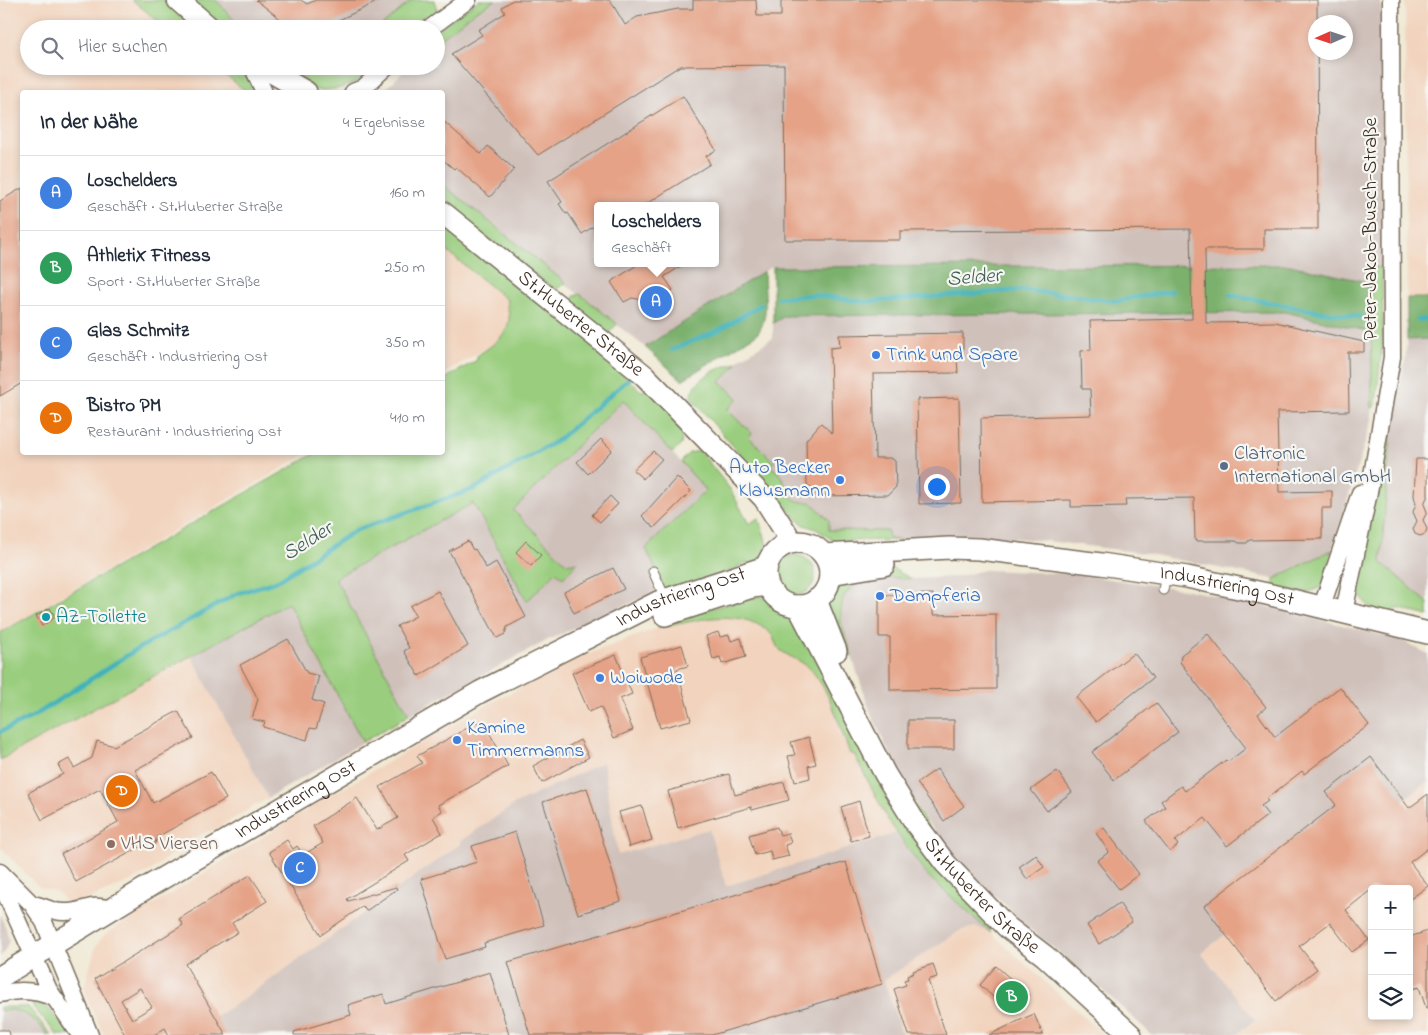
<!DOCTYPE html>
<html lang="de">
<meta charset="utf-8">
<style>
:root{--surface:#fff;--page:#f2f2f3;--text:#1f2937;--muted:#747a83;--line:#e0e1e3;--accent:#1f6fb2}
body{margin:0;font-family:"Indie Flower",sans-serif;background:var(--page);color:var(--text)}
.controls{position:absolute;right:15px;bottom:15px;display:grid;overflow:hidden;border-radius:5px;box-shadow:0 2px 8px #0003}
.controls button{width:45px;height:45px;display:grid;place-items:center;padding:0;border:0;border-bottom:1px solid var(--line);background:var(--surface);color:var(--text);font:25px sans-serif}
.compass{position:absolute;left:1308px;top:15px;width:45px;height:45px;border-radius:50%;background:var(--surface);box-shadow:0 2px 8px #0003;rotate:267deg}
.you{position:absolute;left:936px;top:486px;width:18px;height:18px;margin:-12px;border:4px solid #fff;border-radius:50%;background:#1a73e8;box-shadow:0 0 0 8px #1a73e833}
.badge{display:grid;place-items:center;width:32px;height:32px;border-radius:50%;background:var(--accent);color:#fff;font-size:16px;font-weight:700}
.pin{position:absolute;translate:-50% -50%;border:2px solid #fff;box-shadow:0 1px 5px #0006}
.popup{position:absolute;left:594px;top:202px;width:125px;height:65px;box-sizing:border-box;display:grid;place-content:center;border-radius:5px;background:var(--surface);filter:drop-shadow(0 1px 4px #0005);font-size:16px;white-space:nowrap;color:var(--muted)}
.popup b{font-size:19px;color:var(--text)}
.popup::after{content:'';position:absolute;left:50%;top:100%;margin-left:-10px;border:10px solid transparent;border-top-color:var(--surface)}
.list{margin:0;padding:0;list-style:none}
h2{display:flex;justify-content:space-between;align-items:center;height:65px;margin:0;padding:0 20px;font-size:21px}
h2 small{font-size:16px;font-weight:400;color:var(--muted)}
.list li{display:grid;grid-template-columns:32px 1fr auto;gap:15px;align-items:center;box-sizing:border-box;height:75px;padding:0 20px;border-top:1px solid var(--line)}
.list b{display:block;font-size:19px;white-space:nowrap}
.list p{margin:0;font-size:16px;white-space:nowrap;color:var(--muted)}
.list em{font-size:16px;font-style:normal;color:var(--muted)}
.icon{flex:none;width:28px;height:28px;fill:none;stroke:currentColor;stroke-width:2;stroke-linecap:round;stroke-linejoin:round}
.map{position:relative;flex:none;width:1428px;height:1035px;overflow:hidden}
.search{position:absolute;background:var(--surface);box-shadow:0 2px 8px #0003;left:20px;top:20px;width:425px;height:55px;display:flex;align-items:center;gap:12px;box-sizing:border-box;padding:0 18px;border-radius:28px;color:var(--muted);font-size:19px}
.panel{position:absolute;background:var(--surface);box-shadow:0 2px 8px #0003;left:20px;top:90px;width:425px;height:365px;border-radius:5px}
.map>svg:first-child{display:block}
</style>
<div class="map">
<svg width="1428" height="1035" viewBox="0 0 1428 1035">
<rect width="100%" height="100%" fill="#f6f6f2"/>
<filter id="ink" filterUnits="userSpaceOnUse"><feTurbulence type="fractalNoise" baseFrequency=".02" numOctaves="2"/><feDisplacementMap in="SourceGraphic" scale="10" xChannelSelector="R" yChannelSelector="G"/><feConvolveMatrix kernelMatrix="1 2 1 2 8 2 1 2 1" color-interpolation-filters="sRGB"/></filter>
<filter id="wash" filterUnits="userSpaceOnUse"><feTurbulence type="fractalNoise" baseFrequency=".0096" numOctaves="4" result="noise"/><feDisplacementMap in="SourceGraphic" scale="20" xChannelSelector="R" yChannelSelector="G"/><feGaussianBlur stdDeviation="1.12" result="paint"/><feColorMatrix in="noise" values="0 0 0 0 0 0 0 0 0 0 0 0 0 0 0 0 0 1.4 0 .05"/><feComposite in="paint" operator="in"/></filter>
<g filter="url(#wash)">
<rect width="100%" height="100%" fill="#f0e9d4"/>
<path fill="#f2d4be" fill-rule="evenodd" d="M0,0h132l36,29h-139v37h185l33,26h-225v360l286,1 -308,179z
M1405,0h23v298h-21z
M442,248l65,52 -1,2 3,15 -2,10 -8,13 -56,34z
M722,617l18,1 26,12 6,4 3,8 36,27 11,16 66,135 9,13 -171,54 -17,-58 -91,26 -16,-92 -87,41 -55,37v3l-218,156 -57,35h-81l-18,-38 -1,-13 11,-38 8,-11 227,-140 159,-92 98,-49 70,-26z
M191,656l77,142 -52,31 -13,4 -25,15 -23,20 -18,10 -49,21 -12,3h-11l-6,-9 -20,-6 -39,-40v-87z
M1428,781v254h-192l19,-14 -54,-68zM1372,889h37v127h-37z
M977,927l14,6 113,102h-202l-18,-55 77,-50z"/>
<path fill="#cfc0ba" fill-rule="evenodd" d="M216,0h196l-34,29h-136z
M496,0h885l1,268 -11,-1v16l-81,-18 -519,2 -126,80 -169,-134 -33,-29 -1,-92h-59l26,-26h27v-24l40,-31zM1316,22h30v30h-30zM597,206h118v57h-118z
M290,66h29l-15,12z
M1285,312l86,20 1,88 -40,130 -58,29 -130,-26 -105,-13 -66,-5h-56l-3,5h-7l-81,-6 -32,-30 -94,-120 73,-46v-15l12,-7z
M1428,339v264l-47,-41 10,-132 14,-68 2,-22z
M623,400l83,89 -58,58 16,41 -116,52 -139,75 -75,-137 139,-75 54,98 29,-29 21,-9 -10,1 -54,-54 105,-107z
M985,570l89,4 114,16 72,15 139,34 29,15v127l-227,172 54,67 -19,15h-84l-72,-65 -69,-57v-3l-31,-27 -30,-32 -27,-35 -22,-37 -31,-68 -29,-87 2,-26 10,-13 13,-9 46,3 44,-2z
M288,603l75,139 -95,56 -77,-142z
M603,762l15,93 91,-26 17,57 171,-53 30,42 64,58 -14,-6 -16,3 -77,50 18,55h-717l57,-35 218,-156v-3l55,-37z
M0,915l6,13 3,13 -4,9 -5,7z
M28,1006l25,29h-53v-28l21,2z"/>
<path fill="#9ace7e" stroke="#6a7c4e" d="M132,0h36l27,29h-27z
M189,0h27l26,29h-21z
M412,0h22l4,12 -8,7 -4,-4 -18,14h-30z
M479,0h17l-20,11 -40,31v-12z
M214,66h23l15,13 5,13h-10z
M271,66h19l14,12 15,-12h58c-16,17 -36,25 -60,24 -10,-1 -36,-18 -46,-24z
M442,184l124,99 -11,7 -112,-86z
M443,219l177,146 -3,3 24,23 9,-2 34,34 -3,22 -9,8 -49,-53 -110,110 54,54 11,-2 -15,16 -7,-6 -29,29 -54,-98 -138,75 74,137 -46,27 -75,-139 -288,157v-127l316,-180 126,-1 1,-72 34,-20v-4c13,-10 31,-19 32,-38 1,-6 -4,-13 -2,-18l-64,-52z
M1371,267l11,1 1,67 -7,70 -4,4z
M580,294l37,30 -9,10 -36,-28 2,-10z
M737,364l-17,18 18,16 -11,12 25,23 -3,4 25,25 -4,4c4,3 10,7 12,11 8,17 5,26 29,25l18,18v10l59,1 1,8 12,1 -67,1 -18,-12 -12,-4 -8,-7 -105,-120c0,-17 30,-34 46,-34z
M1391,430l-10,132 47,41v13l-31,-8 -4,8c-25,-7 -33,-12 -37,-38z
M700,451l30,38 19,35 9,-6c9,22 16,38 -10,50l-2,-6 -11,7 -64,21 -7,-2 -18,-40 60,-58 -25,-28 8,-9z
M1332,550l-8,35c-18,12 -32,7 -50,2v-8z
M775 575a20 20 0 1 1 40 0a20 20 0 1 1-40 0Z
M891,568l21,11 -45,-3 -14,9 -10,13 -2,13v13l11,32 -8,3c-13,-29 -32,-51 -7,-80z
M761,596l19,12 13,3 189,301 9,21 -64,-58 -39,-55 -34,-66h-4c-10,-27 -19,-61 -38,-83 -8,-10 -22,-13 -32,-21 -6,-5 -5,-14 -12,-19 -33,-25 -74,-9 -110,-3l9,-9z
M37,1001l10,6 24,28h-14l-24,-28 -1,-3z
M0,1007h28l23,28h-3c-12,-15 -27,-29 -48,-24z"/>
<path fill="#7bb16d" stroke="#5b6e46" d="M1290,265l81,18v49l-86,-20 -500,4 -12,7v-56z
M764,271c0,20 6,48 -7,63l-75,46 -37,-33z
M1407,298h21v41l-21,1z"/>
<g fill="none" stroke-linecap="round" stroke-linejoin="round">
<path stroke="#41b2b9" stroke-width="4.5" d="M1230,295l86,16 45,6
M778,298l35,-3 53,7 157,-12 93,11 56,-10
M1418,320l10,-1
M672,350l45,-19 44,-26
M0,732l34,-16 100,-65 102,-57 41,-13 79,-51 118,-41 84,-49 72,-62"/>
</g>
<g id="blocks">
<path fill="#e5a286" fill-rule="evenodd" d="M256,0h45l6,4 9,-4h65l-61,29h-27z
M513,0h97l15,25 12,-8 41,-8h15v-9h63l1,16h24v-16h536l1,229h-54v20h-59l1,74 69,-1 89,20v10h-16l1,59 -72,1 2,80 53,-1v17h-10v31l-73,1 -2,3h-8l-3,-2h-41l-1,-43 -69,1 1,7 -55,1v-7l-89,2 -1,-84 110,-3 -1,-26h-8l-1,-38 10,-1 -1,-29 102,-2 -2,-90 -290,2v9h-115l-1,-175 -104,1 -142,89 -87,-101 31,-19 -4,-5 27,-17 -3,-6z
M683,96l33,54 -10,6 4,8 -67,42h-46v18l-15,10 -14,-21 -2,1 -7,-10 3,-2 -14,-21z
M442,120l39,34 7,-8 26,23 -24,28 -34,-30 -2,2 -12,-10z
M22,188v195l-22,13v-195z
M640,263h46l-22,14 9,13 -6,4 5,7 -6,3 3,4 -15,10 -11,-18 -11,-2 -8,4 -13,-20z
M963,333v25l-6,1 1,14 -85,1 2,84h15l5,3 1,26 -8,8 -68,1 -13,-12 -1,-44 15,-17 11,10 -2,-85 10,-1 -1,-12z
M959,398l2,105 -42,1 -2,-105z
M601,439l11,11 -24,24 -11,-12z
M653,451l9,8 -19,20 -10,-9z
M1416,459h12v36l-4,9 3,8 -4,8 4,9 -2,5 -5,2 -5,-2 -2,-5 4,-8 -4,-9 3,-8 -2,-8z
M677,477l14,14 -37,37 -12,-12z
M610,496l8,8 -18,18 -8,-7z
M468,541l5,9 2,-1 11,19 10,-6 30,55 -19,10 -2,7 -8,4 -48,-87z
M526,541l15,14 -10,11 -15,-14z
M613,568l11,21 -50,24 -10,-21z
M438,591l30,55 -49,30 -15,-25 5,-3 -12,-22 19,-10 -6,-10z
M933,594v21l63,-1v75l-106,1v-53h-11v-38l5,-4z
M50,608l5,9 -13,9 -6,-10z
M718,632l2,5 9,-2 2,6 10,-3 5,19 -24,7 -2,-7 -7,2 -7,-23z
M1208,634l58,73 -8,7 17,23 65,-50 29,38 -65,49 -2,-3 -36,28 2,2 -7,5 7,9 -41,31 -22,-28 -30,23 3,4 -8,7 -24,-31 19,-14 -4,-6 20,-15 4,5 41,-31 2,2 18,-14 -66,-86 1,-7z
M288,639l19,34 12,3 -7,24 12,4 -8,25 -6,-1 -3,12 -44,-13 2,-5 -13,-3 6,-20 -18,-34z
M682,645l6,21 -11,3 14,51 -31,8 -20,-71z
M1134,653l19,25 -57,44 -20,-25z
M616,655l16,39 -12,5 13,31 -19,8 -13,-31 -12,5 -17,-39z
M1156,703l22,29 -64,48 -22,-28z
M178,711l15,27 -58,32 13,24 5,9 58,-31 15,27 -69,38 -3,9 -8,-2 -70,38 -15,-28 57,-32 -18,-33 -58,31 -14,-27 35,-19 -5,-9 11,-6 5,9 18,-10 5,-17 17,5z
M482,720l26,46 -70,39 4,6 -9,6 9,16 -37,22 4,6 -62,38 1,2 48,-14 1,2 -31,22 -3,-5 -42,29 -52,-83 18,-12 6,9 4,-3 6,9 20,-12 -10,-17 44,-28 20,32 21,-12 -18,-31 42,-24 -5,-7z
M908,720h46v29h-46z
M809,737l7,27 -8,2 2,12 -15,4 -7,-26 7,-1 -4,-13z
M580,740l9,17 -47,26 -9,-17z
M1371,757l38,51 19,-14v54l-18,14 18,24 -19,14v-11h-37l-26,21 23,30 -17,12 -22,-29 -31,23 18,23 -41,32 -72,-95 132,-101 -10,-13z
M937,769l27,37 -20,15 -27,-38z
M1057,771l15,21 -25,19 -16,-21z
M729,774l6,21 49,-13 5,18 -37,10 -1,-3 -73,21 -10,-37z
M587,788l34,113 -43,13 -35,-112z
M859,801l10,35 -18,5 -10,-34z
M642,806l10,34 -23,7 -10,-35z
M777,827l3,8 8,-2 3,10 -6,2 4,11 -17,4 -2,-9 -15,4 -6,-20z
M1104,828l35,46 -20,15 -22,-28 12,-9 -13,-19z
M515,832l29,93 -60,18 1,4 -40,12 -24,-80 56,-17 -5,-16z
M1036,855l8,12 -17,12 -8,-12z
M846,862l36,122 -170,51h-182l-22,-73z
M250,875l17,26 -35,22 6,9 -53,32 41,71h-57l-4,-7 -11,7h-29l-30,-56 88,-54 -4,-6zM140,988l12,19 -20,12 -11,-19z
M1119,903l13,19 -33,22 -12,-19z
M1428,931v77h-2l-7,-21 -10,3v-53z
M933,964l4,13 -9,3 18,55h-37l-15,-46 12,-4 -2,-5 4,-1 -1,-3 7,-3 -1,-2z
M996,966l33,29 -17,19 -32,-29z
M490,972l19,63h-215v-3l57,-17 -3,-10 35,-11 3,10z
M1034,1014l9,21h-54l38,-18z"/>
</g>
</g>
<g filter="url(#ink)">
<use href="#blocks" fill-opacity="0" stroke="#7a6d5e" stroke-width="1"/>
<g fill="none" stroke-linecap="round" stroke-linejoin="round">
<defs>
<path id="service" d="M653,571l13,29
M1163,590l3,-16
M0,1035h5"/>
<path id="minor" d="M429,29l39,-29
M252,66l12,26
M353,92l10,-4 24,-22
M1322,606l38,-113
M1344,612l26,-125 22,-130 -1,-357
M0,872l32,32 12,18 46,113
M0,882l49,108 31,45
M32,904c11,1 19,8 31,8 20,1 27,-10 47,-3
M0,994c19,-5 36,-4 54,4"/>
<g id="tertiary">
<path d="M178,0l33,29"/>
<path d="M261,66l45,26"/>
<path id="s1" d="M442,212l203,164 119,122 28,44"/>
<circle cx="798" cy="574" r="32"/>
<path id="s2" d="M824,555l125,-7 30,1 122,15 86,13 80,17 161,39"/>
<path d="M830,574l54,-9"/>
<path d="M816,600l20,51"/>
<path id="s3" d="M798,606l87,168 31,50 29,39 62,64 38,29 86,79"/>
<path d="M665,615l87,-28 15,-2"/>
<path id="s4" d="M0,977l151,-92 329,-193 178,-90 108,-35"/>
</g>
</defs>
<use href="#service" stroke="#7a6d5e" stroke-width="11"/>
<use href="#minor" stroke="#7a6d5e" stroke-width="19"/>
<use href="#tertiary" stroke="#7a6d5e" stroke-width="24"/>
<use href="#service" stroke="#fff" stroke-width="9"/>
<use href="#minor" stroke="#fff" stroke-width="16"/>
<use href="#tertiary" stroke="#fff" stroke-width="21"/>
</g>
</g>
<g fill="#3f7fe0" stroke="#f6f6f2" stroke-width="2">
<circle cx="876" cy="355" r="5"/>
<circle cx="840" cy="480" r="5"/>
<circle cx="880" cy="596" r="5"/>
<circle cx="600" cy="678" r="5"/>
<circle cx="457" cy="740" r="5"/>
</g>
<circle fill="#5c6f8a" stroke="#f6f6f2" stroke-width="2" cx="1224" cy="466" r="5"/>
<circle fill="#0f9aa8" stroke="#f6f6f2" stroke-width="2" cx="46" cy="617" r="5"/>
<circle fill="#8d6e63" stroke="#f6f6f2" stroke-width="2" cx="111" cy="844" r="5"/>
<g text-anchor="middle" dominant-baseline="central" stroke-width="4.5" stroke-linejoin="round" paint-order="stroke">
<g font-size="20" fill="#3b2a1e" stroke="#f6f6f2">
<text transform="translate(1371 229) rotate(-90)">Peter-Jakob-Busch-Straße</text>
<text stroke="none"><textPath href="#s1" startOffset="178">St.Huberter Straße</textPath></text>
<text stroke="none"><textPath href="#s2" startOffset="406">Industriering Ost</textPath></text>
<text stroke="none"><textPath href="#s4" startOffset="781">Industriering Ost</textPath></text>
<text stroke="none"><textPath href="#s4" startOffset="345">Industriering Ost</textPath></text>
<text stroke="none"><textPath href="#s3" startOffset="346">St.Huberter Straße</textPath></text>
</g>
<g font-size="20" fill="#366cbe" stroke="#f6f6f2" text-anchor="start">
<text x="886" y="355">Trink und Spare</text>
<text x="830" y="468" text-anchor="end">Auto Becker<tspan x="830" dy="23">Klausmann</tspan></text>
<text x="890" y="596">Dampferia</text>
<text x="610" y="678">Woiwode</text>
<text x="467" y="728">Kamine<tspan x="467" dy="23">Timmermanns</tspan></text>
</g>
<g font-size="20" fill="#4e5e75" stroke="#f6f6f2" text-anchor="start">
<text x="1234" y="454">Clatronic<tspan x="1234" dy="23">International GmbH</tspan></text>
</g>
<g font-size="20" fill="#0d838f" stroke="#f6f6f2" text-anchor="start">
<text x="56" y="617">AZ-Toilette</text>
</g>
<g font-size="20" fill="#785e54" stroke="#f6f6f2" text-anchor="start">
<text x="121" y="844">VHS Viersen</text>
</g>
<g font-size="21" font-style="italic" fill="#3d5a54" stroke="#f6f6f2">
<text transform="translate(974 278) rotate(-4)">Selder</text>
<text transform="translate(308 542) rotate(-32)">Selder</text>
</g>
</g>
</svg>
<div class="controls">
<button>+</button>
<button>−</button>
<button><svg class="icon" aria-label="layers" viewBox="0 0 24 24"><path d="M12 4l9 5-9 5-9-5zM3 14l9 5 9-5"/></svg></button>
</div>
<svg class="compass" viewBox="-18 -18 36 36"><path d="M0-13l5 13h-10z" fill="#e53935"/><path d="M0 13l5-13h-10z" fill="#747a83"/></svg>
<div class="you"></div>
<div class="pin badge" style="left:656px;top:302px;background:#3f7fe0">A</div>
<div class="popup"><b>Loschelders</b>Geschäft</div>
<div class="pin badge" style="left:1012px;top:997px;background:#2e9e5b">B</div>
<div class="pin badge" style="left:300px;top:868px;background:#3f7fe0">C</div>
<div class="pin badge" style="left:122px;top:791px;background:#e8710a">D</div>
<div class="search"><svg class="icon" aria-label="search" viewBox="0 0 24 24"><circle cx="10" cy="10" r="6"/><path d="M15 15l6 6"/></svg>Hier suchen</div>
<section class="panel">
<h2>In der Nähe<small>4 Ergebnisse</small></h2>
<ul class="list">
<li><span class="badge" style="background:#3f7fe0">A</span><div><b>Loschelders</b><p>Geschäft · St.Huberter Straße</p></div><em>160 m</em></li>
<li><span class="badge" style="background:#2e9e5b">B</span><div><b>AthletiX Fitness</b><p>Sport · St.Huberter Straße</p></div><em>250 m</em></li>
<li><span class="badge" style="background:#3f7fe0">C</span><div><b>Glas Schmitz</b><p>Geschäft · Industriering Ost</p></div><em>350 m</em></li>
<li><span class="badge" style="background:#e8710a">D</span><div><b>Bistro PM</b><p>Restaurant · Industriering Ost</p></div><em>410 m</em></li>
</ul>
</section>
</div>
